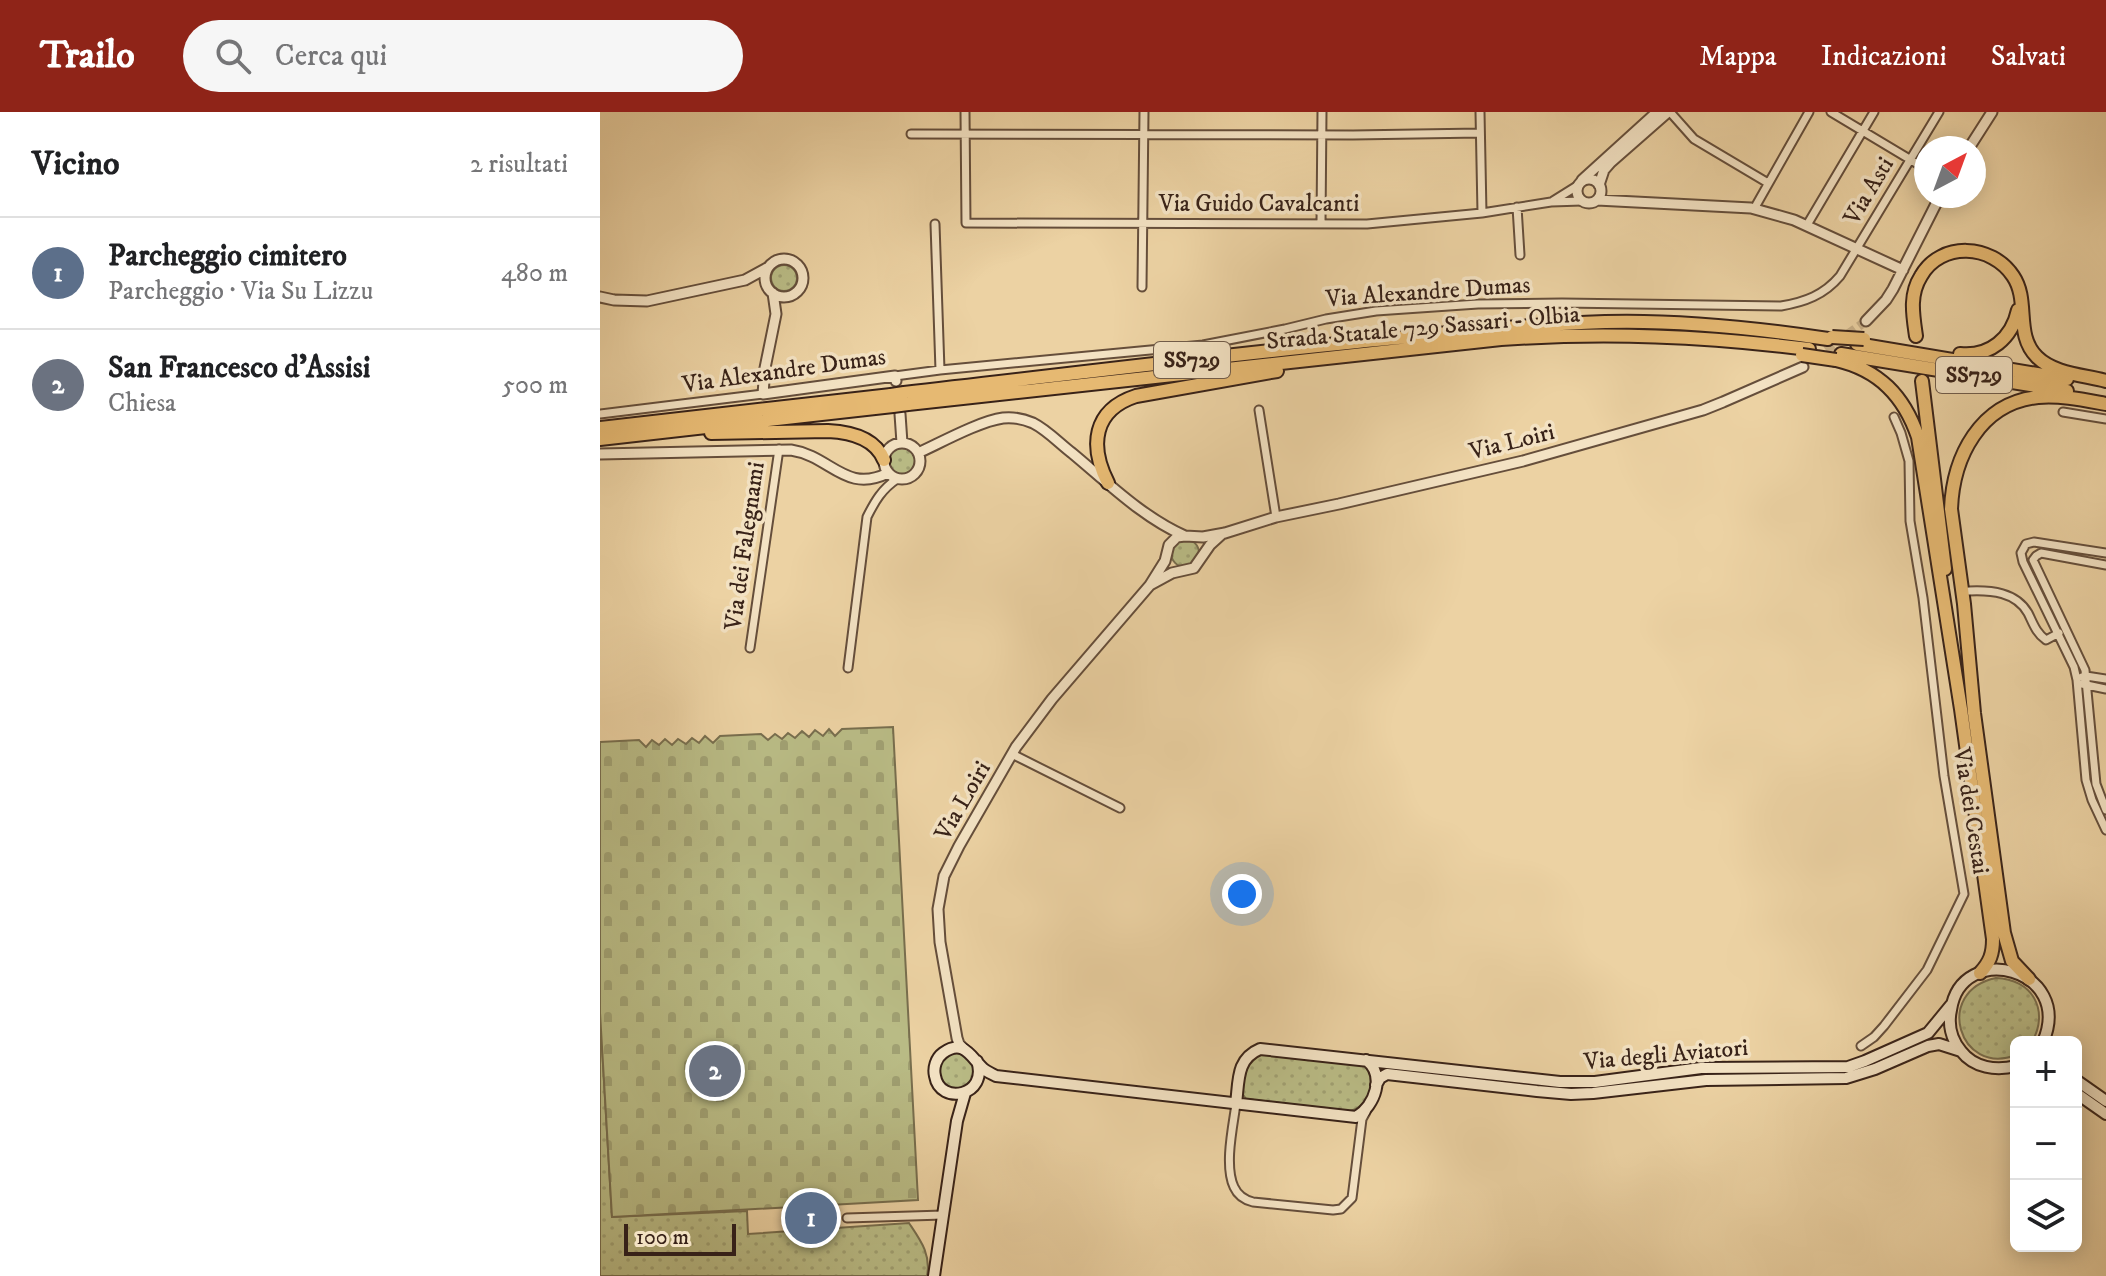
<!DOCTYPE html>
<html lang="it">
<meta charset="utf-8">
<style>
:root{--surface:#fff;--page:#f6f6f6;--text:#202124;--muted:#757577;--line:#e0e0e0;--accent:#8f2418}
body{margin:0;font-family:"IM FELL DW Pica",serif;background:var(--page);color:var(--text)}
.controls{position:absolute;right:24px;bottom:24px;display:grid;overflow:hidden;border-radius:12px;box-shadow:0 4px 20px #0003}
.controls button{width:72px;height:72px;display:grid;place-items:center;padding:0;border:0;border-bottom:2px solid var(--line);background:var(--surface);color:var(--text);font:40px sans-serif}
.compass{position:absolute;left:1314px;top:24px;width:72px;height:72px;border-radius:50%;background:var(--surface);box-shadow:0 4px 20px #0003;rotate:41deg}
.scale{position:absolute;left:24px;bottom:20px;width:112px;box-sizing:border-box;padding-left:8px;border:4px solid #382218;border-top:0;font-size:22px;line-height:28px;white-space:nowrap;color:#382218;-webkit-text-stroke:6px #f3e2c3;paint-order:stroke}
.you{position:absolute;left:642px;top:782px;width:28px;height:28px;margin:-20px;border:6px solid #fff;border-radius:50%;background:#1a73e8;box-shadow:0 0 0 12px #1a73e833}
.badge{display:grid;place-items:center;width:52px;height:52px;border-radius:50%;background:var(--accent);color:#fff;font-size:26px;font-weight:700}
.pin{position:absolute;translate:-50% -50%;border:4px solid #fff;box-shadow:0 2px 8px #0006}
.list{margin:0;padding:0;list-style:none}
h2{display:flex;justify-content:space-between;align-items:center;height:104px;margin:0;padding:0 32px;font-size:34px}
h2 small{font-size:26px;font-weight:400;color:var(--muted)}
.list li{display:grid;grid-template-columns:52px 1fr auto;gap:24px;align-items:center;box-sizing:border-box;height:112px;padding:0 32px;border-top:2px solid var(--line)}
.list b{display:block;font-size:30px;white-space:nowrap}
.list p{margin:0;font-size:26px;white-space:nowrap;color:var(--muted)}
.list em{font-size:26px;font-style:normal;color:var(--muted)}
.icon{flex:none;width:44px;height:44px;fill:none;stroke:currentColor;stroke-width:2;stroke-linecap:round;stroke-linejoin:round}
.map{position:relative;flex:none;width:1506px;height:1164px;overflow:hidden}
header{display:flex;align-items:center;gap:48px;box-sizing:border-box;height:112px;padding:0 40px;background:var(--accent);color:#fff}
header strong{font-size:38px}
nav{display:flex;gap:44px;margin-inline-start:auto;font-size:28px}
.search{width:560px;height:72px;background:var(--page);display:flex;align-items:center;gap:20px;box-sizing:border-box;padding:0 28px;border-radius:44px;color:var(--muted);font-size:30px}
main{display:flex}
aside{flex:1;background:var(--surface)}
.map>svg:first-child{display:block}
</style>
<header>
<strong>Trailo</strong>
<div class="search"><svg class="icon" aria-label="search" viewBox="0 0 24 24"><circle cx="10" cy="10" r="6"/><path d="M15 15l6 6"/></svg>Cerca qui</div>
<nav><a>Mappa</a><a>Indicazioni</a><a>Salvati</a></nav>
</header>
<main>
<aside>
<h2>Vicino<small>2 risultati</small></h2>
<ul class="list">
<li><span class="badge" style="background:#5c6f8a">1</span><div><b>Parcheggio cimitero</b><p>Parcheggio · Via Su Lizzu</p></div><em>480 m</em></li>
<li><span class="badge" style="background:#6b7280">2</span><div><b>San Francesco d'Assisi</b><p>Chiesa</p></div><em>500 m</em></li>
</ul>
</aside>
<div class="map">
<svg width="1506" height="1164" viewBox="0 0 1506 1164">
<defs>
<pattern id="grass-dots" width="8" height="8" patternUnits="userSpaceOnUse" patternTransform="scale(2)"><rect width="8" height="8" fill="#b9bb85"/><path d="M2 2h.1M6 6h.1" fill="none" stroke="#a0a072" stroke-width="1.8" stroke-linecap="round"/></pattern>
<pattern id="cemetery-stones" width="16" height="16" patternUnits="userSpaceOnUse" patternTransform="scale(2)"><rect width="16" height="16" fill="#b9bb85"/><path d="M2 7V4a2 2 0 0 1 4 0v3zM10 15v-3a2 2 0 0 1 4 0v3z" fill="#a0a072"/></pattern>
</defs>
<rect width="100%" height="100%" fill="#ecd2a3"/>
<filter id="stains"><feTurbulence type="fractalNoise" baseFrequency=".0025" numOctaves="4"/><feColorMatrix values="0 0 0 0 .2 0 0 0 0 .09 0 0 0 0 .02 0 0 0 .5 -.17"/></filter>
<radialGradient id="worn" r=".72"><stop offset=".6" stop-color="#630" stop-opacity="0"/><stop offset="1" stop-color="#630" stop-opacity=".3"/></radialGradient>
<path fill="url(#grass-dots)" stroke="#786e4e" stroke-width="2" d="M171 166a13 13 0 1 1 26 0a13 13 0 1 1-26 0Z
M289 349a13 13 0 1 1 26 0a13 13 0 1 1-26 0Z
M571 441a14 14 0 1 1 28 0a14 14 0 1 1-28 0Z
M1396,866c36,1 54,32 36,64h-16v13c-57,22 -83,-64 -20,-77z
M0,901l12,204 135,-6 1,23 161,-11c12,18 22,31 18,53h-327z
M339 959a18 18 0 1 1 36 0a18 18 0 1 1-36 0Z
M660,942l104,11 4,2c6,18 3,38 -18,44l-104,-12 -4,-6c3,-17 2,-30 18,-39z"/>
<path fill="url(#cemetery-stones)" stroke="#786e4e" stroke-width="2" d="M293,615l25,473 -306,17 -12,-204v-271l39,-2 7,7 6,-7 7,5 6,-6 7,6 6,-6 8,5 6,-6 7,5 6,-7 8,7 7,-7 41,-2 7,6 7,-6 7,5 6,-6 7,5 7,-7 7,6 6,-7 8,6 6,-7 6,7 7,-7z"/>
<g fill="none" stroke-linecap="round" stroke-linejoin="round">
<path stroke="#c8af87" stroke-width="9" stroke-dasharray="9 4.5" stroke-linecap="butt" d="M1215,246l51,-37"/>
<defs>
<path id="minor" d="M365,0l1,111 401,1 115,-11 69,-11 31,-1
M880,0l2,101
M1070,0l24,27 74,44
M1231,0l95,57
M311,22l442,1 127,-2
M953,89l24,-15
M917,95l3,48
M1154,97l55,-97
M721,111l1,-111
M335,112l5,146
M1207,113l67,-113
M542,175l2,-175
M295,264l45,-6 263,-25 82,-16 41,-10 50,-8 102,-7 84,-1 219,3c24,-4 43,-11 59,-30l99,-164
M659,298l17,107
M1463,300l43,7
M0,302l163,-20
M1506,441l-72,-11 -8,2 -5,9 2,9 51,105 3,13 9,100 6,20 14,30
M1506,453l-65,-12 -5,3 -3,4 52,110 11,114 10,26
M1369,479c22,-1 47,1 59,22 5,10 8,20 18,27l13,-7
M150,536l29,-199
M248,556l19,-151c8,-16 15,-28 30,-38
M1482,565l4,-1 20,3
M1482,572l24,5
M412,642l108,54
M1261,934l13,-9 10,-11 43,-56 37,-76 -20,-118 -21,-178 -13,-77 -1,-60 -8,-28 -7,-16
M636,992c-3,22 -12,62 -2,83 4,9 11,13 19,15l80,8 8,-1 11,-11 10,-79 4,-7
M247,1106l96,-3"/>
<path id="tertiary" d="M1369,36l23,-36
M977 79a12 12 0 1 1 24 0a12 12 0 1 1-24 0Z
M982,68l75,-68
M999,73l5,-15 7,-8 57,-50
M997,88l154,8 43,12 109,50
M165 166a19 19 0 1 1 38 0a19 19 0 1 1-38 0Z
M173,181l3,21 -11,54 -2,26 132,-18 1,5
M0,185l14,3 33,1 98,-21 22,-12
M1266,209l20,-21 7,-11 47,-93
M300,302l2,29
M284 349a18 18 0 1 1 36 0a18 18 0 1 1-36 0Z
M318,341c22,-10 62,-32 85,-35 10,-1 21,1 30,5 14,7 26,20 39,30 35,29 70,64 113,83
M0,342l191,-4c40,6 54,44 97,23
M550,473l15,-24 4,-16 8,-8 8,-1 18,1 22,-4 51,-16 63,-13 184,-43 180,-51 20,-8 80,-35
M365,938l-6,-6 -2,-6 -17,-96 -2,-33 6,-33 15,-30 57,-99 36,-48 98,-114 22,-12 22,-5 16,-23 11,-10"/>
<path id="secondary" d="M377,949c12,35 -37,45 -42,15 -2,-8 1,-18 8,-23 22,-16 29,7 42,17 3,2 7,4 11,6l360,41c19,-11 30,-42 10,-57
M1416,954c-20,5 -42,2 -55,-15 -10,-12 -13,-27 -10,-41 10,-70 124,-42 92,32
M1476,968l30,21
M776,973l4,-7 7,-4 150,17 34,3 22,-1 113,-13 140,-2 29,-9 53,-23 11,-2 22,7
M1476,981l30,21
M636,992c3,-23 0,-45 24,-55l300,33h35l106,-14 147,-1 17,-6 63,-28 23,-28
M334,1164l23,-155 8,-28"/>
<path id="trunk" d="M1316,224c-3,-21 -7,-41 5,-60 20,-35 71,-32 92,0 17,25 1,58 24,81 17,17 47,18 69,24
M1257,232l210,35
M1241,242l226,37
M1360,242c30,3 52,-16 58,-44
M1236,248c43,10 68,36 82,77l43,272 32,230c0,15 -3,23 -13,34
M1322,269l23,188
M304,281c151,-17 302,-36 453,-51 82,-8 165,-17 248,-20 74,-2 150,6 223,17
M308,292l593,-65c107,-7 202,-3 308,10
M0,316l291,-33
M111,321l117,-2c21,1 47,7 56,29
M0,327l293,-33
M508,371c-19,-37 -15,-73 28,-87l141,-25
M1429,867l-17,-18 -8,-28 -30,-220 -10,-109 -13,-95c2,-52 29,-106 87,-112 23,-2 46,3 68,7"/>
</defs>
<use href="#minor" stroke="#654e3b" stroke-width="11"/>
<use href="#tertiary" stroke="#654e3b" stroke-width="13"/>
<use href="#secondary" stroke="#382218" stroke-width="14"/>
<use href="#trunk" stroke="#382218" stroke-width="16"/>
<use href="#minor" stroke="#f3e2c3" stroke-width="7"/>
<use href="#tertiary" stroke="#f3e2c3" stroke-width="9"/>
<use href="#secondary" stroke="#f3e2c3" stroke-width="10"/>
<use href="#trunk" stroke="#e6b972" stroke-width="12"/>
<defs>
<path id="trunk-bridge" d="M1232,225l32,2
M1202,243l34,5
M291,283l13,-2
M293,294l15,-2"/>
</defs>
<use href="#trunk-bridge" stroke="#382218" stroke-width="16" stroke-linecap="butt"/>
<use href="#trunk-bridge" stroke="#e6b972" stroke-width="12"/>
</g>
<g text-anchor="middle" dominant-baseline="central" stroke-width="7" stroke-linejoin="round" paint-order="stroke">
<g fill="#f3e2c3" stroke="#705c4b" stroke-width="2">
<rect x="554" y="230" width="76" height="36" rx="6"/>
<rect x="1336" y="245" width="76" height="36" rx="6"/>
</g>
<g font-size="22" font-weight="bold" fill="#382218">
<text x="592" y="248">SS729</text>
<text x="1374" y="263">SS729</text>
</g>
<g font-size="24" fill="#382218" stroke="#f3e2c3">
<text transform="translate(1269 79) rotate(-59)">Via Asti</text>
<text x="659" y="92">Via Guido Cavalcanti</text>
<text transform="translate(828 180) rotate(-4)">Via Alexandre Dumas</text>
<text transform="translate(823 216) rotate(-5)">Strada Statale 729 Sassari - Olbia</text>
<text transform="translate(184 259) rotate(-8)">Via Alexandre Dumas</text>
<text transform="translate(912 330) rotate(-14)">Via Loiri</text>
<text transform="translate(145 434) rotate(-82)">Via dei Falegnami</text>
<text transform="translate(363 689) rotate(-60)">Via Loiri</text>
<text transform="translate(1371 699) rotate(81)">Via dei Cestai</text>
<text transform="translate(1066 943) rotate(-5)">Via degli Aviatori</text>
</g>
</g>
<rect width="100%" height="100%" filter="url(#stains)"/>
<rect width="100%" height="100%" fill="url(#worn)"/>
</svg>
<div class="controls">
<button>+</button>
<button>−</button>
<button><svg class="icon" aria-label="layers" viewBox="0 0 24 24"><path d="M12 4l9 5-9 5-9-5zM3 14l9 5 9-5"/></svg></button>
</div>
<svg class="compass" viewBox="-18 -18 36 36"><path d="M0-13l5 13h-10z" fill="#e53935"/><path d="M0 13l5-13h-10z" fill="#757577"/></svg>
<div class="scale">100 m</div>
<div class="you"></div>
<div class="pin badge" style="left:211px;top:1106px;background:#5c6f8a">1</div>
<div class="pin badge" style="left:115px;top:959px;background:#6b7280">2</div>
</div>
</main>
